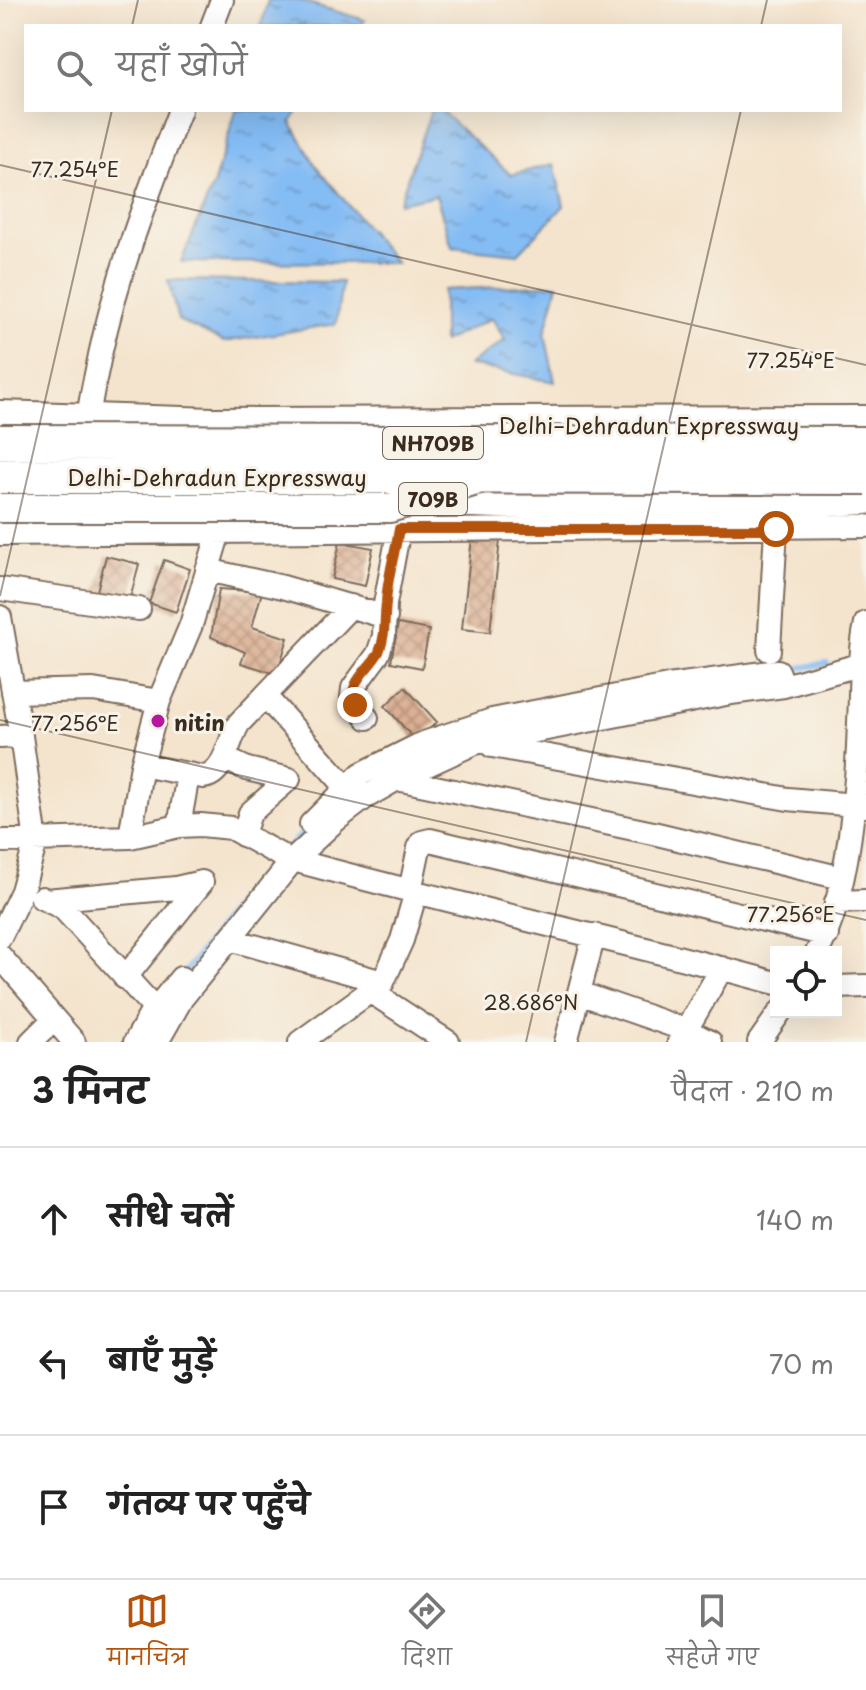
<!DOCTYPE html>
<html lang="hi">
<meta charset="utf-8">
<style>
:root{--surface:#fff;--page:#f6f6f6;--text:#222;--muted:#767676;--line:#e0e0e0;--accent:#b45309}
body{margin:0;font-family:"Playpen Sans","Playpen Sans Deva",sans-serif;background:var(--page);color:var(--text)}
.controls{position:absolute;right:24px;bottom:24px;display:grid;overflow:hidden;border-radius:0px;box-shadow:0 8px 32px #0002}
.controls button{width:72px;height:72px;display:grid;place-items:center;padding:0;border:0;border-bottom:2px solid var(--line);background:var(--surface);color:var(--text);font:40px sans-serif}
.stop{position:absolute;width:24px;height:24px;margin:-18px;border:6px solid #b45309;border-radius:50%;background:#fff}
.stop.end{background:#b45309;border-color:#fff;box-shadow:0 2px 8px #0008}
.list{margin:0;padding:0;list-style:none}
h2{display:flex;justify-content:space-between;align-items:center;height:104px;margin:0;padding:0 32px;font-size:34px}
h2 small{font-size:26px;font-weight:400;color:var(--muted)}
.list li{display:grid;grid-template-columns:52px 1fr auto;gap:24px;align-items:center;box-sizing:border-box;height:144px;padding:0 32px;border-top:2px solid var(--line)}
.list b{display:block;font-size:30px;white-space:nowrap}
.list em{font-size:26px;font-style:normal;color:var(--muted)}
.icon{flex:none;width:44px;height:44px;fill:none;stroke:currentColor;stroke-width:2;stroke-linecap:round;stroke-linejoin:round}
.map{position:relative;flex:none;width:866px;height:1042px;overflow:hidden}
.search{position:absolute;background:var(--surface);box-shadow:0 8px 32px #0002;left:24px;right:24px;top:24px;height:88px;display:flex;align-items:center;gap:20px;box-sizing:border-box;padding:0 28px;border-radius:0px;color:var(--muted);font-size:30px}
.sheet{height:536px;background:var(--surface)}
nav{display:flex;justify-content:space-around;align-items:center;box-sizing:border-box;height:112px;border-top:2px solid var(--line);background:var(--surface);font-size:22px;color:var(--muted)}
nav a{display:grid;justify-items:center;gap:4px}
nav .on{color:var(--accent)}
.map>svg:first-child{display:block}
</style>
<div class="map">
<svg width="866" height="1042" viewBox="0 0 866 1042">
<defs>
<pattern id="water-ripples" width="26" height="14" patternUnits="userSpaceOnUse" patternTransform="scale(2)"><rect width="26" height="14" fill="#84bcf4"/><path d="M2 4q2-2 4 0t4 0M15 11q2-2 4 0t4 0" fill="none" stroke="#6d99c5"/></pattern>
<pattern id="building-cross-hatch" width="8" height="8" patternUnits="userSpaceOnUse" patternTransform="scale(2)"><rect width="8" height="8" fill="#dbaf92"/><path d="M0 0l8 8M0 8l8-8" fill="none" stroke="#b38f77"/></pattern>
</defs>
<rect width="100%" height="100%" fill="#f7f3e8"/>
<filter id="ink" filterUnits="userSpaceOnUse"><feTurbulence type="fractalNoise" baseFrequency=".0125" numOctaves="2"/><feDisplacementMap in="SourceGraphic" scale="16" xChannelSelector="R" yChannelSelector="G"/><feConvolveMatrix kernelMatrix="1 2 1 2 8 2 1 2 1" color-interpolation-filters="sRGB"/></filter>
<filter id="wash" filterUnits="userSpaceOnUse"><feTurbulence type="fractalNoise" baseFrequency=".006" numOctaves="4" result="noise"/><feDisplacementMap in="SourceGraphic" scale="32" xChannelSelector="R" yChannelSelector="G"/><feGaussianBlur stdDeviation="1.8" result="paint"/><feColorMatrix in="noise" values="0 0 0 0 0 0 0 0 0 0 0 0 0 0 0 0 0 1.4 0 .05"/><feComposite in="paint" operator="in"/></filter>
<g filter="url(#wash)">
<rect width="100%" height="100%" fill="#f4e4cd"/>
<path fill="url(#water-ripples)" stroke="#607389" stroke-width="2" d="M268,0h30l67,20 -4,6h-100z
M236,110h63l-8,12 25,44 80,97 -215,-1 33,-79z
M431,110h9l71,65 43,-11 10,42 -46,48 -66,-7 -16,-52 -37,8z
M168,280l174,2 -6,42 -112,18 -46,-22z
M558,284l-13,50 10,48 -86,-17 36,-25 -13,-22 -49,24v-52z"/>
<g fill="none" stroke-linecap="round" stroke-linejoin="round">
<path stroke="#84bcf4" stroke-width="6" d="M783,671l44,-8
M288,849l19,-21
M184,973l57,-74"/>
</g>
<g id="blocks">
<path fill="url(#building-cross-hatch)" d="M472,537l28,3 -10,92 -28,-3z
M340,542l33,6 -8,38 -33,-7z
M106,556l33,8 -10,39 -33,-8z
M164,560l26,9 -14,43 -27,-9z
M219,589l43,3 -10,35 36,11 -11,36 -36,-11 4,-11 -34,-15z
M398,624l31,6 -7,38 -31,-6z
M405,687l32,35 -21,19 -31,-35z"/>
</g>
</g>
<g filter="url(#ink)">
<use href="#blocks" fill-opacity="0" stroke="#7c6b5b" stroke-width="2"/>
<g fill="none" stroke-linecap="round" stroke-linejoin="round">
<defs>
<path id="minor" d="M212,26l10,-26
M89,434c-2,-27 6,-52 11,-79 18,-84 49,-164 80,-245
M0,534l866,-8
M207,570l76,17 103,30
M0,589l139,20
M0,617l21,119
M769,650l7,-121
M13,692l80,-2 66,11
M265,696l75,84
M367,718l-15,-20 1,-10 25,-34 6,-18 1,-32 14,-75
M0,737l21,-1 15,105 -14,50 -22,46
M492,746l296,53 78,7
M224,758l23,11 42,10 -39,34 -7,22
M142,765l61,12c22,-2 25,-37 36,-54l112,-117
M397,779l256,54 189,45
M311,824l50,-50 60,-30 71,-24 176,-34 110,-15 6,15
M179,826l9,-51
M130,837l12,-72 17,-64 32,-76 28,-93
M0,841l130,-4 49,-11 22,-1 30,3 49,27
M293,860c160,44 323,79 483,123
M410,891l9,-43 3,-6 8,-2 397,95
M42,898l21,10 101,111
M46,900l130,-12 26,-6 -77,96
M836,902l30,-1
M229,939l154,43
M817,952c32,-55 40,-166 42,-230 2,-33 0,-67 7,-99
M0,956l74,86
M836,987l30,-1
M370,991l78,51
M579,993l107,37 24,12
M31,1042l23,-23
M135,1042l14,-25 32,-39
M157,1042l25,-44 111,-138 43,-40 30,-23 31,-18 78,-36 256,-50 53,-7 82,-23
M300,1042l83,-60 19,-42 14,-48
M566,1042l28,-107
M679,1042l43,-74
M759,1042l21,-30"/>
<path id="highway" d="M0,418l213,7 653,-2
M419,498l242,9 205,-10"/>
</defs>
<use href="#minor" stroke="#7c6b5b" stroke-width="26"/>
<use href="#highway" stroke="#7c6b5b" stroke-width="38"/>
<use href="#minor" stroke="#fff" stroke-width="22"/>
<use href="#highway" stroke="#fff" stroke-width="34"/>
<defs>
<path id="major-bridge" d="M0,508h390l83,-26"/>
<path id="highway-bridge" d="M0,442l866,2
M0,476l866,1"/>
</defs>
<use href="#major-bridge" stroke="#7c6b5b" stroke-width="32" stroke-linecap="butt"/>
<use href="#highway-bridge" stroke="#7c6b5b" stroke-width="38" stroke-linecap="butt"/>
<use href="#major-bridge" stroke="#fff" stroke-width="28"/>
<use href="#highway-bridge" stroke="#fff" stroke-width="34"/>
</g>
</g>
<g fill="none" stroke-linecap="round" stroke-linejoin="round" filter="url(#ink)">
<path stroke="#b45309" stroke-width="10" d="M355,705c-10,-21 15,-36 24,-53 7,-16 5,-32 7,-49 1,-24 9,-50 13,-74h377"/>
</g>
<path fill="none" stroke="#3b2a1e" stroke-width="2" stroke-opacity="0.45" d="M132,26l6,-26M761,26l6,-26M0,165l866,200M0,596l112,-486M0,720l866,200M526,1042l215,-932"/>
<circle fill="#b5179e" stroke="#f7f3e8" stroke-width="3" cx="158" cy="721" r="8"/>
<g text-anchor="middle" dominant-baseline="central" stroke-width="6" stroke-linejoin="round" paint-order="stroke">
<g fill="#f7f3e8" stroke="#73665b" stroke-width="2">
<rect x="383" y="427" width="100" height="32" rx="6"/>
<rect x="399" y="483" width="68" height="32" rx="6"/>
</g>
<g font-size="20" font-weight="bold" fill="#3b2a1e">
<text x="433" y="443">NH709B</text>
<text x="433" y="499">709B</text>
</g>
<g font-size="22" fill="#3b2a1e" stroke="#f7f3e8">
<text x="649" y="424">Delhi–Dehradun Expressway</text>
<text x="217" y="476">Delhi-Dehradun Expressway</text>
</g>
<g font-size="22" font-weight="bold" fill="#3b2a1e" stroke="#f7f3e8" text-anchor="start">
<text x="174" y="721">nitin</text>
</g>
</g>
<g font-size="20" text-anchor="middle" fill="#3b2a1e" stroke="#f7f3e8" stroke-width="6" stroke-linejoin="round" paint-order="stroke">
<text x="75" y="177">77.254°E</text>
<text x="791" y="368">77.254°E</text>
<text x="75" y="731">77.256°E</text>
<text x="791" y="922">77.256°E</text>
<text x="531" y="1010">28.686°N</text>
</g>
</svg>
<div class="controls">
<button><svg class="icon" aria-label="locate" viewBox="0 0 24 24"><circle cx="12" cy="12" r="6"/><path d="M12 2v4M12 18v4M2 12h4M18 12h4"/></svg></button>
</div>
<div class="stop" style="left:776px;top:529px"></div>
<div class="stop end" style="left:355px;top:705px"></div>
<div class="search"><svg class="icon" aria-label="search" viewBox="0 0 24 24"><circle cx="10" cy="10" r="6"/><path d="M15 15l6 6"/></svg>यहाँ खोजें</div>
</div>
<section class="sheet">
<h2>3 मिनट<small>पैदल · 210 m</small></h2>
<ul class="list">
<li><svg class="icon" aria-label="ahead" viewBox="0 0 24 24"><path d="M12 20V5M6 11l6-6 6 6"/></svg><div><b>सीधे चलें</b></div><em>140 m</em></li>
<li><svg class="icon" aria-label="left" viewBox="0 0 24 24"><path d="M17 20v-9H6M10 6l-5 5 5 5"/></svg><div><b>बाएँ मुड़ें</b></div><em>70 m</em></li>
<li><svg class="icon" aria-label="arrive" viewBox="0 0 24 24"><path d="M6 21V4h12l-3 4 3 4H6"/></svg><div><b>गंतव्य पर पहुँचे</b></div></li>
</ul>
</section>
<nav>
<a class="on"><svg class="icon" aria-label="map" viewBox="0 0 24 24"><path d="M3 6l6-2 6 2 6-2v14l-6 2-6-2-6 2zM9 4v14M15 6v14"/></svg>मानचित्र</a>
<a><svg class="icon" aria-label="directions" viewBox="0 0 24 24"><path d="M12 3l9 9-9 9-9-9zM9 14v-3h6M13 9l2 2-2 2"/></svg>दिशा</a>
<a><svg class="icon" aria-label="saved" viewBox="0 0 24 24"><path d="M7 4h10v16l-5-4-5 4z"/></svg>सहेजे गए</a>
</nav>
